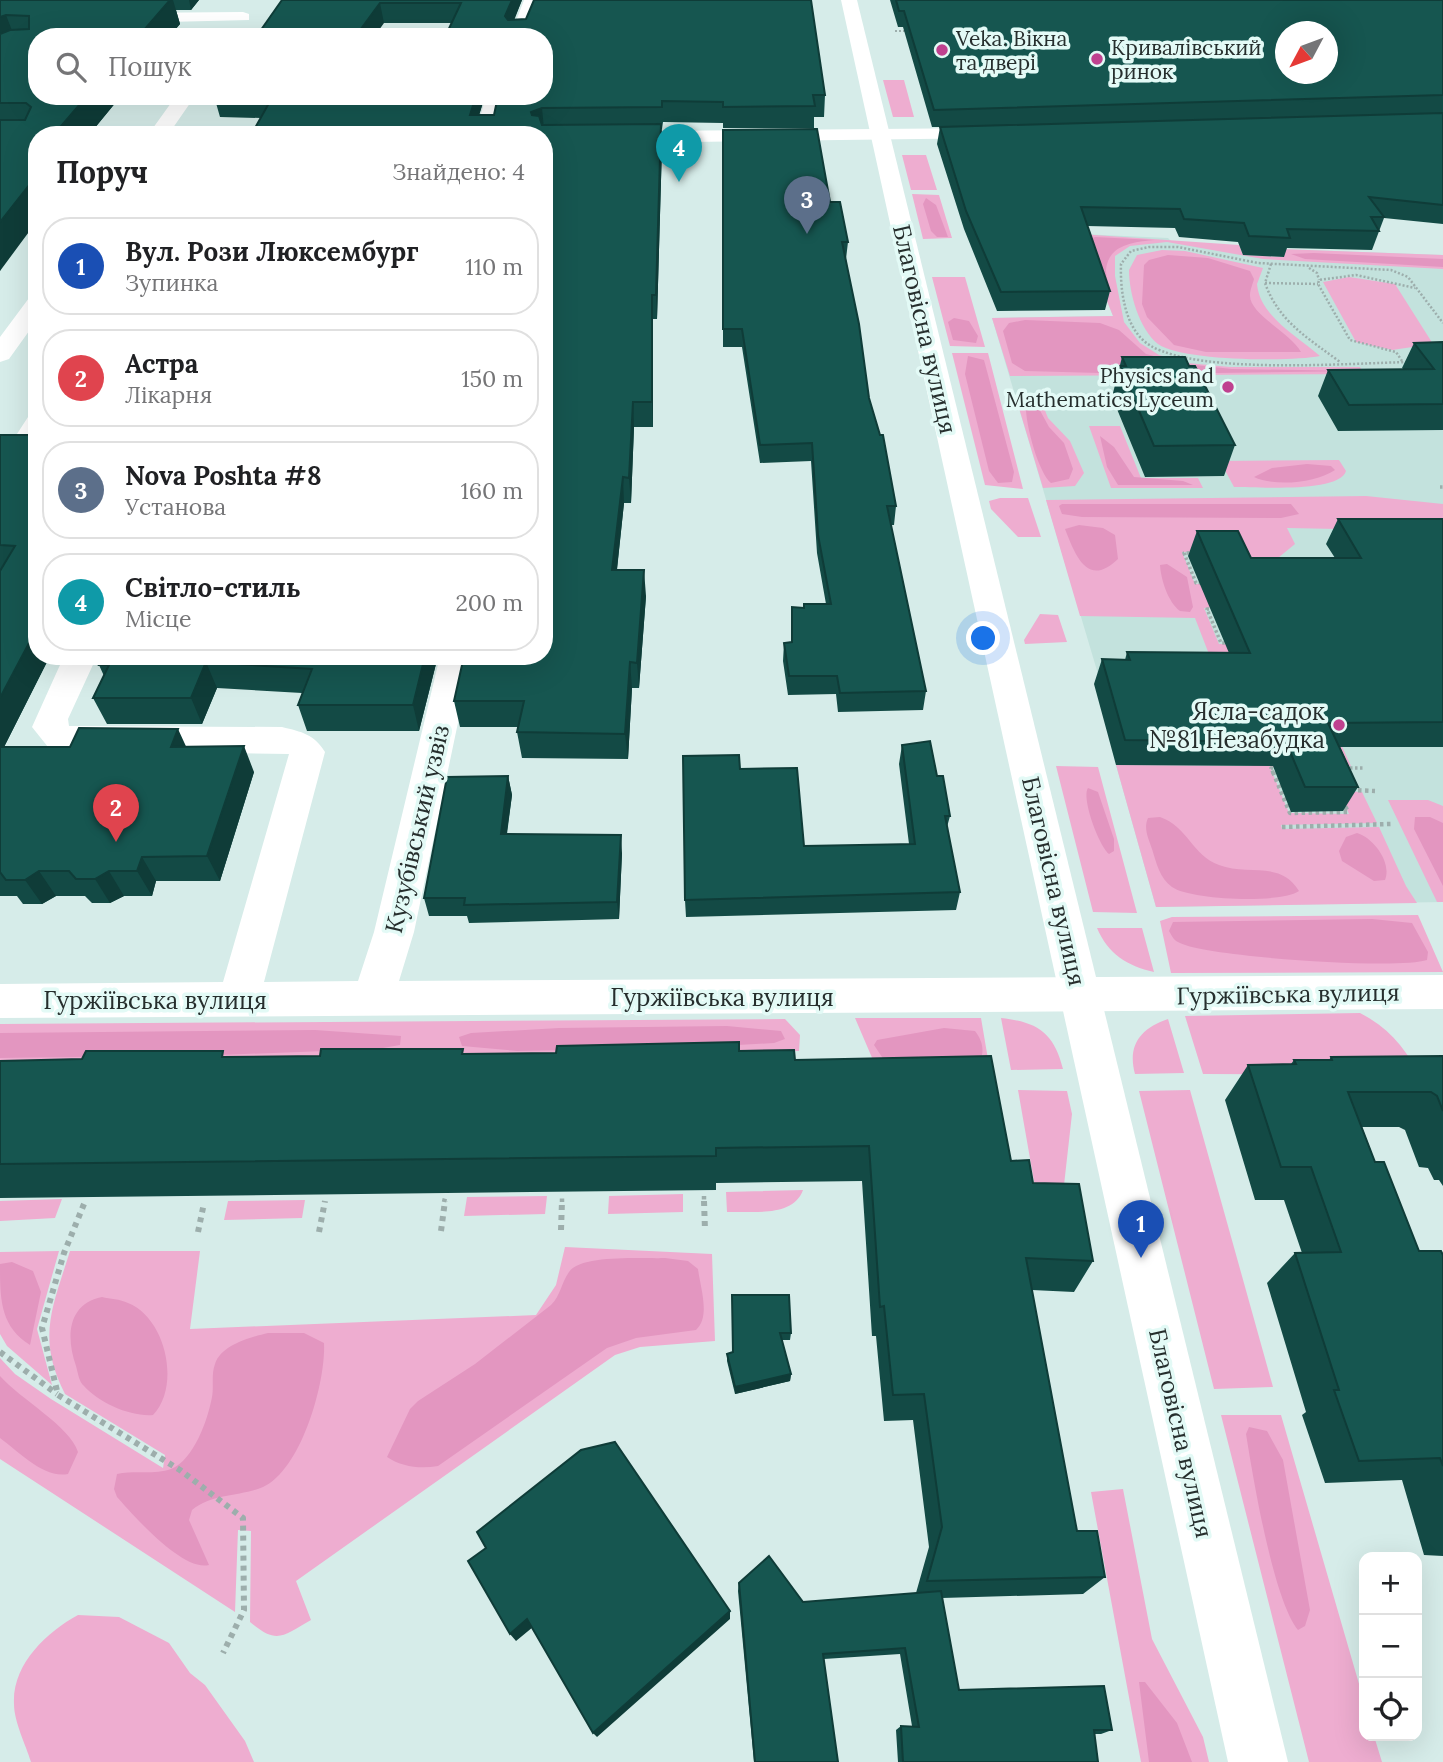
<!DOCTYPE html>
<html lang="uk">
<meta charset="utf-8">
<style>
:root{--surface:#fff;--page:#f6f6f6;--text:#202124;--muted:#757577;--line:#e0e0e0;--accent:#bf418f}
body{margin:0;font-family:Lora,serif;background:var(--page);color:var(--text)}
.controls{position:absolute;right:21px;bottom:21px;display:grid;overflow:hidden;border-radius:14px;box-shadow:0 7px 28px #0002}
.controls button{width:63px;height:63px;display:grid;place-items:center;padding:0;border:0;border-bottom:2px solid var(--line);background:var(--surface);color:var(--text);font:35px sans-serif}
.compass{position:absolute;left:1275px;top:21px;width:63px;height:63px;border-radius:50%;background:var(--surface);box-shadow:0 7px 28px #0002;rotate:229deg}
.you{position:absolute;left:984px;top:639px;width:24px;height:24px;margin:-18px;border:5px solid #fff;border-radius:50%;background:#1a73e8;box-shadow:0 0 0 10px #1a73e833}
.badge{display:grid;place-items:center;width:46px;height:46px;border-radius:50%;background:var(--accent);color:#fff;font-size:23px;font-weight:700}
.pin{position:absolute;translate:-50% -58px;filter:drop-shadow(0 2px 4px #0008)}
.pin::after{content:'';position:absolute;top:37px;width:24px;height:21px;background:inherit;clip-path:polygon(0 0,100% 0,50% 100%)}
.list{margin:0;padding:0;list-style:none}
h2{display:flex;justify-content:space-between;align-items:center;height:91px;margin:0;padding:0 28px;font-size:30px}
h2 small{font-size:23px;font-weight:400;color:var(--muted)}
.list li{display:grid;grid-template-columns:46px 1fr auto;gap:21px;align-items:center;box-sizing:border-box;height:98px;margin:0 14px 14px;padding:0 14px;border:2px solid var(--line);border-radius:28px}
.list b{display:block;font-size:26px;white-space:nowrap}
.list p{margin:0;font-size:23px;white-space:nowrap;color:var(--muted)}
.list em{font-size:23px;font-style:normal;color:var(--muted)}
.icon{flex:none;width:38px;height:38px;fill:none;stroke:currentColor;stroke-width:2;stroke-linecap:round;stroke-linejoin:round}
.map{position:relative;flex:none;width:1443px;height:1762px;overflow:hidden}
.search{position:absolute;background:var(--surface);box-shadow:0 7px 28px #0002;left:28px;top:28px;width:525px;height:77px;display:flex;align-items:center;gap:18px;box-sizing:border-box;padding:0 24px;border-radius:28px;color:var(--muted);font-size:26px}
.panel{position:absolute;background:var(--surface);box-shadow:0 7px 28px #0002;left:28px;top:126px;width:525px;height:539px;border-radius:28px}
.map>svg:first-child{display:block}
</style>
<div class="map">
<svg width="1443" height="1762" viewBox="0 0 1443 1762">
<rect width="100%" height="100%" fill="#d6ece9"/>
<path fill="#c3e2dd" d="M1080,234l88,4 3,3 110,8 162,6v647l-287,5 -40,-142 -15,-81 -109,-366 121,-2z"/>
<path fill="#eeadd0" d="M883,80h21l10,37h-21z
M902,155h24l11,35h-26z
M912,194l27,1 13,43 -29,1z
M1080,234l159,11 4,10 40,2 -2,-8 162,6v14l-180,-10 -96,-17 -37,4 -15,10v20l9,46 16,21 19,12 28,8 43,4h130l4,7 -354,2 -18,-58 121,-2z
M1162,250l23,1 78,17 -6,16c3,33 41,52 63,72 -30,6 -139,5 -162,-12 -19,-15 -29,-51 -29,-74l8,-15z
M932,277h33l20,70 -35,-1z
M1349,277l46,7 38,60 -41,6 -36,-8 -33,-60z
M952,353h36l35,136 -38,-4z
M1016,398h24l8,20 22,23 14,32 -9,13 -32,2z
M1089,426h31l21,52h57l5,10h-92z
M1339,460l7,11c-6,22 -90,16 -112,16l-14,-26z
M1366,496l77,8v27l-156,-3 8,16 -33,27 -30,-20 -50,1 13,32 51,-1 10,23 -52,2 15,36 54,-1 -61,19 -17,-44 -115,-2 -34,-116z
M1000,498h28l13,39h-23l-27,-28 -2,-8z
M1040,614l18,1 9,27 -42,2 -1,-4z
M1334,729l17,37 -81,1 19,46 60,1 -10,-23 23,1 15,31 -96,2 1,4 97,-2 27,59 11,17 -261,4 -40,-142 134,1z
M1056,766l42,1 39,146 -44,-1z
M1388,800h40l15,6v96h-6z
M1418,915l25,57 -272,1 -11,-52 12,-4z
M1097,928h45l12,44c-27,-6 -46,-18 -57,-44z
M1360,1013c29,15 44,34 60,62l-217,-1 -18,-58z
M855,1018h126l9,53 -114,-4z
M1001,1018c37,4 53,15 62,51l-52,1z
M785,1019l15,16 -1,16 -799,11v-38z
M1168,1019l16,54 -49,1c-8,-29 6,-46 33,-55z
M1018,1090l49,1 5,23 -8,71 -26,19z
M1190,1090l83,297 -59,2 -75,-298z
M803,1190c-10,28 -52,21 -76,22l-1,-20z
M683,1194v18l-75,2 1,-18z
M547,1196l-2,18 -81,2 3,-19z
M62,1199l-7,19 -55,3v-20z
M305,1200l-3,18 -78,2 4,-19z
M565,1247l147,7 3,87 -75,6 -25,8 -319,226 15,39c-28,16 -34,25 -61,2l1,-91 -13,-1 -3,82 -235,-153v-101l15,16 36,25 112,69 2,-13 -100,-61c-29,-56 -12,-88 5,-143h130l-10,78 346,-14 20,-30z
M59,1251l-22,78 15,56 -45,-39 -7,-12v-82z
M1221,1415h60l83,286v35h10l8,26h-73z
M1123,1489l29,150 51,98 6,25h-68l-50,-270z
M78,1615l41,2 50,26 21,30 15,12 40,56 9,21h-223c-5,-17 -17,-40 -17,-58 -2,-40 33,-72 64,-89z"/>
<path fill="#e396c0" d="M926,198l10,7 12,32h-11l-6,-6 -8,-27z
M1095,237l59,3c-19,2 -46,4 -48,30 0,9 4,18 3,28l-19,-59z
M1314,253l129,6v8l-138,-8 -14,-5z
M1168,255l40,3 42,13 4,8c-1,4 -4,11 -4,16 -1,19 42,39 51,57h-95l-32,-7 -27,-28 -5,-13 2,-39 5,-5z
M954,318l15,3 9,15 -2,7 -23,-3 -5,-18z
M1025,320l75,3 19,7 27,24 40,10 46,5 124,2 -218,3 -113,-3 -13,-8 -9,-32 6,-8z
M968,356l16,4 30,112 -2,10 -14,1 -9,-12 -24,-97z
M1026,402l11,3 12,22 15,16 9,26 -4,10 -18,4c-13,-11 -27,-63 -25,-81z
M1100,436l14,11 20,30 49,4 10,4h-75l-11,-18z
M1307,464l24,2 4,4c-19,13 -60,17 -81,7l18,-9z
M1062,504h229l8,10 -18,4 -199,-1 -20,-3 -3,-8z
M1079,525l24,3 12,7 3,24c-31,30 -43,-5 -53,-30z
M1167,564l20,13 6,30 -3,5 -10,-1c-12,-9 -19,-31 -20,-46z
M1088,788l10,4 16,47v12l-5,3c-10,-8 -28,-56 -21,-66z
M1160,817c27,9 33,39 59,48 28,11 62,-5 80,26 -18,13 -109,9 -127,-4 -12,-8 -16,-25 -20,-38 -3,-10 -9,-20 -4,-31z
M1415,817h15l13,6v63l-29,-57z
M1357,833c17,5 35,30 28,47l-11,1 -32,-20 -3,-10 7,-14z
M1372,919l40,4 16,29 -1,8c-29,10 -220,-3 -247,-17 -6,-2 -8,-7 -11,-12l4,-9z
M727,1026l54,5 4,8 -11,4 -88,5 -169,3 -55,-5 -3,-9 12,-4 88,-5z
M944,1028l31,3c7,9 10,19 5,30l-96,-1 -10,-15 3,-5z
M315,1030l86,6 -1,9 -23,4 -157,6 -220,3v-25z
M665,1258l23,3 10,8c2,17 13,48 -2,61l-60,8 -29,10 -169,118c-18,3 -36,1 -51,-9l23,-48 8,-8 57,-37 76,-59c10,-10 10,-22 18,-33 12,-18 76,-13 96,-14z
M12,1262l21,9 8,21 -11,53c-30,-19 -30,-46 -30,-81z
M102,1297c8,2 18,2 26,6 38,15 53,83 25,112 -22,2 -54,-12 -69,-29 -5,-4 -6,-13 -8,-20 -10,-28 -9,-62 26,-69z
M268,1333h36l20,10c2,38 -22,126 -61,144 -23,10 -50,6 -71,23l-3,10 20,45c-26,7 -76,-50 -92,-68l-3,-8 3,-15c18,-4 38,1 54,-5 23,-9 37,-50 41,-72 2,-10 -1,-23 3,-33 6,-19 36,-27 53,-31z
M0,1376c20,23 70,50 78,76l-10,22c-24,5 -50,-23 -68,-36z
M1249,1427l18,4 16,29 27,150 -5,16 -7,4c-25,-31 -45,-153 -52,-196z
M1139,1682h6l32,41 15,39h-43z"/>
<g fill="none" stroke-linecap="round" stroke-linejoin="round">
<path stroke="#9daeac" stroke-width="2" stroke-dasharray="2 2" stroke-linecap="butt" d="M895,31h12"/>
<path stroke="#9daeac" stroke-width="2.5" stroke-dasharray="2 2" stroke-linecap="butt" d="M1271,264l-6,19c14,39 43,55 75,79
M1309,268l8,5 2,7
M1265,283l53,1
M1402,361l-6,-9 -46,-12 -32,-56 1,-4 37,-5 59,13
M1411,362c-61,1 -209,13 -260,-16 -26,-15 -31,-55 -30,-82l10,-13 18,-4h29l80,16 133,7 17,7 35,46"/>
<path stroke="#9daeac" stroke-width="3.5" stroke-dasharray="2.5 2.5" stroke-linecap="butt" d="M1440,487h3
M1229,551l14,30 -47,2 -12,-30z
M1214,609h-7l14,34h9
M1345,768h20
M1273,773l-2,-5h9"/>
<path stroke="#9daeac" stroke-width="4.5" stroke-dasharray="3.5 3.5" stroke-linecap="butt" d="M1273,772l17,41 58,-1 -4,-8
M1351,790l24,1
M1282,827l109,-3
M704,1196v6
M444,1202l1,-4
M562,1202v-7"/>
<path stroke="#9daeac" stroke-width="6" stroke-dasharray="5 5" stroke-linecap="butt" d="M704,1201l1,29
M84,1204l-20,49 -22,75 16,67 122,75 63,48 1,92 -21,43
M561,1230l1,-29
M441,1231l4,-30
M198,1232l6,-29
M319,1232l6,-31
M0,1352l57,42"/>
<path fill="#fff" fill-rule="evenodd" d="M524,0h16l-13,37h-17z
M243,12l6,2v6l-123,3 -8,-5 8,-5z
M176,96h19l-27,39h-20z
M486,96h18l-9,39h-20z
M990,128l7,2 3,4 -3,4 -453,6v-9h-8l8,-3z
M37,296v24l-28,39 -9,3v-25l29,-39z
M37,415v30l-4,6 -33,2v-16h15l13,-20z
M64,656h33l-29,63 1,7 213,1c20,5 32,7 43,25l-61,230 94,-1 16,-49 66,-276h32l-58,276 -15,49 1044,-6v34l-1443,9v-34l223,-2 66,-228 -229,-4 -12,-3 -16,-20z"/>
<path fill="#fff" fill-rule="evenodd" d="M841,0h16l431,1762h-60z"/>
</g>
<path fill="#134a45" d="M0,0h199l-8,10h-15l4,14 -11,13h-132v59h84l-32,39h-52l-37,136z
M282,0h240l-8,19 311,76 -1,22h-10v11h-91v-5l-60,-1 -1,7h-1l1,17 -5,173h-4v108h-19l-3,76h-7l-7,67 29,26 -7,92h-7l-4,71 -106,-1 -5,-26 1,-5h-58l-6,-26 90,-45v-521l-283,-17 -41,-1 -6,-21h271l-6,19h15l50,-19 -93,-73h-67z
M890,0h553v224l-59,-6 -12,32 -85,-2 -3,9 -41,-2 -5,-13 -59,-5 -4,-9 -88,-2 23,65 -5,19 -108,1 -33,-82 -27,-85 3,-17h-8l-29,-100h-5z
M723,130l107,72 18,40 -2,17 23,139 27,108 -2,19h-3l35,166 -3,19 -85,2 -2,-18 -48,1 -5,-34 1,-18 7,-1 1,-35 12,1 22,-4 -9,-51 -6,-92 -51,2 -18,-116h-19z
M1443,342v88l-105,1 -20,-35 10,-26 75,-1 -1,-1 12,-25z
M1122,357l113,88 -11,31 -79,1 -33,-80z
M0,435l37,221h13l-46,91 182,-1 68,26 -34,109h-64l-4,15h-28l-14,7h-18l-7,-7h-29l-14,8h-19l-6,-8h-17z
M1338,519h105v228h-103l18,40 -15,24 -52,1 -18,-46 -157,-1 -22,-81 8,-25 23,1 2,-8 102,1 -41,-97 9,-25 54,27h84l-9,-14z
M438,656l-19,75h-112l-9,-26 4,-12 -85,-5 -15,36h-95l-14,-26 11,-22 -5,-11z
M902,745l35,31 13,40 -3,11 13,65 -4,18 -270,7 -1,-17 55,-131 64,77 105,-2 -10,-80z
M508,776l4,19 -5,39 115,19 -3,66 -150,4 -2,-7h-38l-5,-18z
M739,1051l56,9 216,101 22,22 60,78 -19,31 -42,-2 45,241 28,46 -22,17 -141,4 17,92 153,40 -11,4h-7l4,28h-200l-2,-32 5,-4h11l-12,-72 -76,5 14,103h-84l-16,-171 1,-8 64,19 113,-9 13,-46 -16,-127 -29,1 -8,-85h-4l-10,-155 -146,2v7l-716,8v-137z
M1443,1056v130l-4,-6h-5l-6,-12 -9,-1 -14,-37 -6,-3h-37l13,35 44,89 24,4v301l-19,-1 -22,-75 -77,3 -23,-68 4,-3 -39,-129 28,-30h7l-18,-53h-29l-30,-100 23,-35 43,-1 3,-4h35l2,-3z
M732,1295l59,38 -1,7h-8l9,34 -1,7 -55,13 -8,-33v-7l6,-2z"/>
<path fill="#0f3c38" d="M170,0h3l7,24 -11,13h-31z
M189,0h10l-8,10z
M512,0h10l-14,36 -3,-20z
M380,3l4,20 -10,14h-19z
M6,15l10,26 -16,7v-31z
M87,96h34l-32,39h-32l-1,-3z
M476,96h9l-12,39 -3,-20z
M542,108l2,21 -10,5 -3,-22z
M661,124l1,22 -5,173 -1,-24z
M37,175v46l-37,50v-49z
M652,295l1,24v108l-1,-25z
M633,402l1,25 -3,76 -2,-25z
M623,477l1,26 -10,93 -2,-26z
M644,570l2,26 -7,92 -2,-25z
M37,628v28h13l-50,99v-57z
M425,656h13l-19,75 -6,-26z
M206,662l11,26 -15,36 -11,-26z
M630,662l2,26 -4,71 -3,-25z
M178,729l12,26 -19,-8z
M244,746l10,26 -34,109 -13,-25z
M508,776l4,19 -8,57 -3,-18z
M621,835l1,18 -3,66 -2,-17z
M142,857l14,24 -4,15 -15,-25z
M39,871l17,25 -14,8 -17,-24z
M109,871l15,25 -14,7 -15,-24z
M791,1374l-1,7 -55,13v-7z
M730,1611v8l-133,118 -4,-4z
M527,1619l6,8 -17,14 -6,-7z"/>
<path fill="#165650" stroke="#0f3c38" stroke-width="2" fill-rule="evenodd" d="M0,0h170l-32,37h-101v59h50l-31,36h14l-2,3h-31v40l-37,47v-102h25l6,-13 -5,-4h-26v-69l10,-4 19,-1v-13l-23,-1 -6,2z
M282,0h230l-7,16 3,4 18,-1 8,-19h277l14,95h-12l2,11 -92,1v-5l-61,-1v6l-120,1 -11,4 1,3 7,1 3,9 119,-1 -5,171h-4v107h-19l-4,76 -6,-1 -11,93h32l-7,93 -7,-1 -5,72 -108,-2 7,-31h-70l10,-45h80v-521h-293l22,-39h203l-6,19h24l4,-19h46v-59h-99l16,-34h-81l-25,34h-99z
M896,0h547v95l-509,15 -30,-99h-5zM1285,32h42v42h-42z
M1443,113v92l-74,-8 15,20h-13l8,14 -92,-2 3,9 -41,-2 -5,-13 -60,-4 -4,-10 -99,-2 29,84 -109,1 -35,-81 -26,-84z
M817,129l13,73h10l8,40h-6l17,82 10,74 11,37h3l13,71h-9l39,185 -86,2 -3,-17h-48l-5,-33 8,-1v-35l12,1v-4h27l-13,-69 -6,-92 -52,2 -18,-116h-19v-199z
M1443,342v62l-94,1 -21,-35 106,-1 -20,-26z
M1122,357h63l4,9h6l40,79 -81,1 -34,-80h6z
M0,435h37v193l-37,70v-127l15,-25 -15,-1z
M1338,519h105v203l-115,1 30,64h-53l-19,-45 -161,-2 -23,-81 28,1 -3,-8 123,1 -53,-122h41l13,27h110z
M103,656h322l-12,49h-115l14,-36 -106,-7 -15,36h-98l16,-33h-10z
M79,728l99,1 -7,18 73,-1 -37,110 -65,1 -5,14h-28l-14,8h-19l-7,-8h-30l-14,9h-19l-6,-8v-125h70z
M930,741l7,35h6l7,40h-5l15,76 -275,8 -2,-144 56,-1 1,14 57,-1 7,78 111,-2 -13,-99z
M508,776l-7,58 120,1 -4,67 -153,3 1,-7h-41l23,-121z
M739,1042v9l55,-1 1,10 196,-4 20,105 18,-1 4,23 46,1 14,77 -67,-3 51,273h20l8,46 -178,4 15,-54 -18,-133 -31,1 -9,-89 -4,1 -11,-161 -153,2v8l-716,8v-103l82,-2 4,-8h137l-1,6 98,-1 1,-7h142l-1,5 94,-1 1,-7z
M1443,1056v55l-6,-15 -6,-4h-83l27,70h9l35,89h22l2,4v211l-3,-8 -81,3 -25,-71h5l-44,-137 46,-1 -30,-85h-30l-33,-102 48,-1 -2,-4h38l-1,-3z
M732,1295h57l2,38h-11l11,41 -56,13 -8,-33 6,-2z
M615,1442l115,169 -137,122 -66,-114 -17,15 -42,-73 18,-13 -9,-16 104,-82z
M769,1556l34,46 138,-11 18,99 145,-4 8,44h-18l4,32h-195l-2,-36 18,1 -14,-79 -82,6 15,108h-83l-16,-179z"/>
<g fill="#bf418f" stroke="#e3faf6" stroke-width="2.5">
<circle cx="942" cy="50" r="7"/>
<circle cx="1097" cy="59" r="7"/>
<circle cx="1228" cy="387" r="7"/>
<circle cx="1339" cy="725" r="7"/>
</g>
<g text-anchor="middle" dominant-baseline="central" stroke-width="7" stroke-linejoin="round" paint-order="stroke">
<g font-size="21" fill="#262e2d" stroke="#e3faf6" text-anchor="start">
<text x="956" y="38">Veka. Вікна<tspan x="956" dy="24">та двері</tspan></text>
<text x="1111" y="47">Кривалівський<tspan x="1111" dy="24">ринок</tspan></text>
<text x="1214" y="375" text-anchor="end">Physics and<tspan x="1214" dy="24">Mathematics Lyceum</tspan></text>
</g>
<g font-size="24" fill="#262e2d" stroke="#e3faf6">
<text transform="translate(925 329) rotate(77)">Благовісна вулиця</text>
<text transform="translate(417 829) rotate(-77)">Кузубівський узвіз</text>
<text transform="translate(1054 881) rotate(77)">Благовісна вулиця</text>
<text transform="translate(1288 994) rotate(-1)">Гуржіївська вулиця</text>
<text x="722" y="997">Гуржіївська вулиця</text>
<text x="155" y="1000">Гуржіївська вулиця</text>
<text transform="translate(1181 1433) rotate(77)">Благовісна вулиця</text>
</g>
<g font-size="24" fill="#262e2d" stroke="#e3faf6" text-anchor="end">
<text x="1325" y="711">Ясла-садок<tspan x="1325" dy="28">№81 Незабудка</tspan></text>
</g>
</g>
</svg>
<div class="controls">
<button>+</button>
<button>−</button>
<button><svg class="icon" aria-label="locate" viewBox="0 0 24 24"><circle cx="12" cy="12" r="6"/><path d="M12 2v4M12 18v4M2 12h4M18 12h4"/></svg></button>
</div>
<svg class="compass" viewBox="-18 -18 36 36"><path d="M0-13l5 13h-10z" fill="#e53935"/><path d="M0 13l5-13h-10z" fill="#757577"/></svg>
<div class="you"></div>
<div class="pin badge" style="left:1141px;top:1258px;background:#1a4fb4">1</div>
<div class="pin badge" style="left:116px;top:842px;background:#e0444e">2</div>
<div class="pin badge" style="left:807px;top:234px;background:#5c6f8a">3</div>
<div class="pin badge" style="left:679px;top:182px;background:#0f9aa8">4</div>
<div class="search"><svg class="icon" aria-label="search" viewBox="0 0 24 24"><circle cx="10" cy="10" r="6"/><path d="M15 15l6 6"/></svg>Пошук</div>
<section class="panel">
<h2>Поруч<small>Знайдено: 4</small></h2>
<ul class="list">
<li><span class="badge" style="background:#1a4fb4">1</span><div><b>Вул. Рози Люксембург</b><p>Зупинка</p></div><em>110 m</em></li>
<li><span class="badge" style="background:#e0444e">2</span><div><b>Астра</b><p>Лікарня</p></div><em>150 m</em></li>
<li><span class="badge" style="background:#5c6f8a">3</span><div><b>Nova Poshta #8</b><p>Установа</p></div><em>160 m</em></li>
<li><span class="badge" style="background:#0f9aa8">4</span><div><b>Світло-стиль</b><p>Місце</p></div><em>200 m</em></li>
</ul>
</section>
</div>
